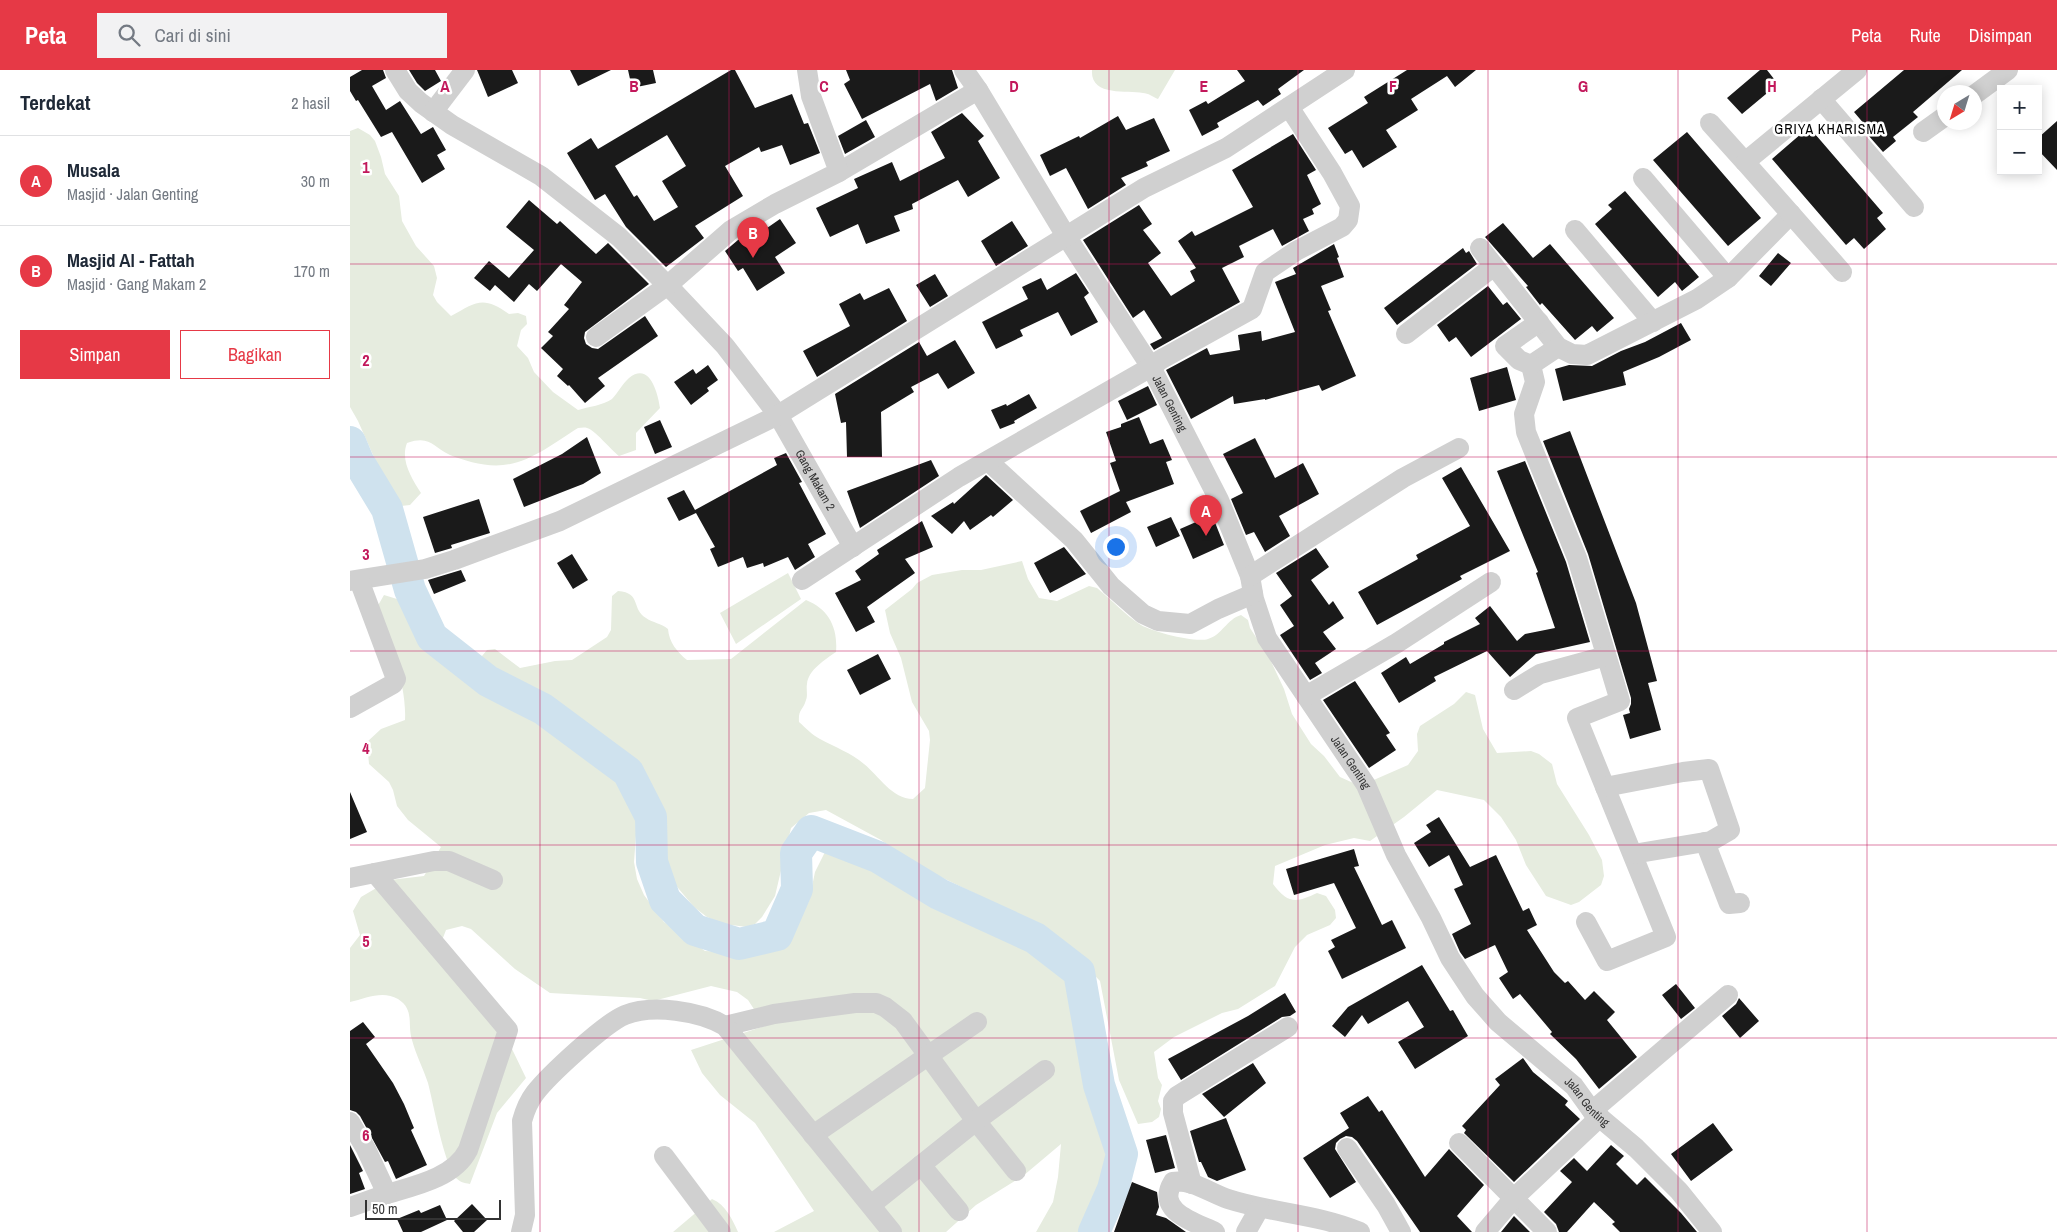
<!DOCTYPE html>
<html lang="id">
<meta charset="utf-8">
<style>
:root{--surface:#fff;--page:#f2f2f3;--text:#1f2937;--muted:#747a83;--line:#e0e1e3;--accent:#e63946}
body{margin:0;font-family:"Archivo Narrow",sans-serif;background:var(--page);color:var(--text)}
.controls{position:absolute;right:15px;top:15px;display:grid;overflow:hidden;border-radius:0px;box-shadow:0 2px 12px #0003}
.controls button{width:45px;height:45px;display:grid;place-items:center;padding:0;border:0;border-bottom:1px solid var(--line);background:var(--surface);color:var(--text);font:25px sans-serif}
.compass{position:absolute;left:1587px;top:15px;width:45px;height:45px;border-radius:50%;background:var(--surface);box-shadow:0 2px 12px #0003;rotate:218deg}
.scale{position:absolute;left:15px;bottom:12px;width:136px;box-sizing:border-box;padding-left:5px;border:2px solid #333;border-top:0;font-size:14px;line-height:18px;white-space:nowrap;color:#333;-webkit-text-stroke:4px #fff;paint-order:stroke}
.you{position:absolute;left:765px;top:476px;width:18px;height:18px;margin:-12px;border:4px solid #fff;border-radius:50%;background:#1a73e8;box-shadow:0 0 0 8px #1a73e833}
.badge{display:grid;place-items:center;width:32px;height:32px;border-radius:50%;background:var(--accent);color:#fff;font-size:16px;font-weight:700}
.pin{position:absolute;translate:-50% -41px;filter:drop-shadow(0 1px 2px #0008)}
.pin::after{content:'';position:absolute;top:26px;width:18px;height:15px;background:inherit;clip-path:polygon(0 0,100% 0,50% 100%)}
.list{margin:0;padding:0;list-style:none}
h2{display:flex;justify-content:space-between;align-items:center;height:65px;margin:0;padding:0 20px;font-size:21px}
h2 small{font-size:16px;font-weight:400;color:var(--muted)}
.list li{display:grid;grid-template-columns:32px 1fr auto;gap:15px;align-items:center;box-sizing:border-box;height:90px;padding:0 20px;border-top:1px solid var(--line)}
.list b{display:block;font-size:19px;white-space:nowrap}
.list p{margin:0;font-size:16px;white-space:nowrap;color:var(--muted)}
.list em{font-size:16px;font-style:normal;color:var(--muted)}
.actions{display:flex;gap:10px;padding:15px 20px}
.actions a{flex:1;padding:11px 0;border:1px solid var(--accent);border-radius:0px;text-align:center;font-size:18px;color:var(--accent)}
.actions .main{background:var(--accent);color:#fff}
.icon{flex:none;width:28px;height:28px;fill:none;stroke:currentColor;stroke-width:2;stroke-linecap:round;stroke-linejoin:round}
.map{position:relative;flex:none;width:1707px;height:1162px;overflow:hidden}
header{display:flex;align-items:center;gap:30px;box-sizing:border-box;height:70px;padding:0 25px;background:var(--accent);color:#fff}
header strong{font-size:24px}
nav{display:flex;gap:28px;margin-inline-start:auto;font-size:18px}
.search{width:350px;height:45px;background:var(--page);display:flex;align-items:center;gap:12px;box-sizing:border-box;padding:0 18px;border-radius:0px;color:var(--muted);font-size:19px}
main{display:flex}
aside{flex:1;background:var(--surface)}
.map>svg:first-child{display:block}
</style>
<header>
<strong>Peta</strong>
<div class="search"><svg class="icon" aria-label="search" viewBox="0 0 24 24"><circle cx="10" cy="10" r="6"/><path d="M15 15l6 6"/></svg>Cari di sini</div>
<nav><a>Peta</a><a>Rute</a><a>Disimpan</a></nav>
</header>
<main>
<aside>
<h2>Terdekat<small>2 hasil</small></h2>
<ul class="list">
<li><span class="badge">A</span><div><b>Musala</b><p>Masjid · Jalan Genting</p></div><em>30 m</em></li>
<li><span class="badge">B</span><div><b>Masjid Al - Fattah</b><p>Masjid · Gang Makam 2</p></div><em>170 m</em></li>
</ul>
<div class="actions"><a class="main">Simpan</a><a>Bagikan</a></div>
</aside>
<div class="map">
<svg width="1707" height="1162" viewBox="0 0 1707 1162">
<rect width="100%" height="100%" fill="#fff"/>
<path fill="#e6ecdf" d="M742,0h83l-17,29c-5,-2 -10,-6 -15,-6 -16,-3 -53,4 -51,-23z
M8,58l12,7 5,6 6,16 4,17 14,22 3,25 14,25 18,20 3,12 -4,17 4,7 14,14c25,-14 32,-21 58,-2l9,-1 8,3 1,8 -6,6 -4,16 11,12 6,14 19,20 25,18c10,-3 26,-5 34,-11 6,-6 10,-15 17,-21 21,-17 29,16 31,30l-24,25v17l-17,6c-8,-6 -25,-27 -32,-28 -3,-1 -6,0 -9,0 -23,14 -48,35 -75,37 -17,2 -38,-4 -53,-10 -18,-8 -19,-20 -43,-12 -7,17 5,36 14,50l-11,12 -9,1 -8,-3 -6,-7 -10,-32 -19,-43 -8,-14v-276z
M672,491l6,18 11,19 18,3 32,-15 8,2c15,12 28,27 44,37 12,7 54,18 67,14 14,-4 19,-20 33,-24l7,5 2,8 19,29 15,32 8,25 19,30 13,12 16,21 20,9 48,-21 10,-14 -1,-17 3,-8 34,-22 12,-12 9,3 8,34 14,24 34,-2 8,3 13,10 5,20 32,51 13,25 2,16 -3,9 -22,17 -8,3 -25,-9 -20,-31 -10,-25 -15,-23 -17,-17 -47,-10 -33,27 -34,24 -16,-3 -29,7 -50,21 -2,18c15,20 23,19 44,9l9,3 9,14 1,8 -6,7 -23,10 -12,12 -20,39 -37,23 -16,4 -48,24 -20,15 4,26 4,7 -4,16 3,8 -2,8 -7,5 -14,2 -19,-44 -19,-99 -26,-27 -48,-36 -108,-52 -37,-26 -55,-30 -17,3 -18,15 -16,68 -13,21 -7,7 -8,3 -23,-3 -17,-7 -13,-10 -21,-25 -9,-24 -10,-54 -11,-23 -32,-39 -21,-16 -23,-11 -66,-39 -15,-6 -5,-6 1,-8 5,-6 8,-1 25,19 35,-7 17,-1 35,-23 4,-7 1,-34 6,-5c24,2 13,18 28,27 7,5 15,5 22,11 1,13 9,23 19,31l44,-1 75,-59c23,9 32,28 30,52 -10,7 -28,18 -29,32 -1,5 1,11 -1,16 -3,11 -8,9 -7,22 7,6 13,13 21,17 15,8 31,14 44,25 15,12 28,35 49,35l12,-11 5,-48 -1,-9 -17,-29 -11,-44 -11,-25 -5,-23 27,-21 5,-6 15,-8 30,-5h19z
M438,503l13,26 -65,45 -16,-31z
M34,525l13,4 27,39 21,23 48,29 61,41 68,50 19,29 -5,25 -2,27 3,17 7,16 20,27 41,29 41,2 46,-22 17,-30 6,-29 13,-26h8l68,36 33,20 17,5 73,39 36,28 5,6 13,44v29l8,44 22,48 -12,54 -19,33h-44l17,-30 5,-25 3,-33 -38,32 -47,29 -30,27h-172l40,-21 -59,-88 -35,-28 -18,-22 -11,-23 74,-24 -17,-26 -11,-8 -26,-6 -58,15 -13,-3 -90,-5 -35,-24 -44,-40 -9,-3 -16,4 -10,26 76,93 14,29 -29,35 -27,71c-6,-1 -10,-2 -14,-6 -13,-17 -22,-72 -28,-95 -5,-15 -12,-28 -16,-43 -5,-16 3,-30 -14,-41 -15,-9 -32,-1 -48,3v-54l10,-13 -7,-24 8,-14 29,-17 34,-4 17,-29 -33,-27 -11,-14 -4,-16 -4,-8 -20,-18 -2,-22 14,-13 24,-9c2,-38 -16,-75 -29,-111z
M362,1129c14,6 20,20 26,33h-65z"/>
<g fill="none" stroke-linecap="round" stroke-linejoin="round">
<path stroke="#cfe2ee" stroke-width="32" d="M0,372l8,19 29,48 23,81 22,47 56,44 55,28 85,63 23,45 1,45 13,38 30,30 44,14 38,-9 20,-46 -1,-36 15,-22 67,26 61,37 96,44 44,34 20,113 23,69 -9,35 -19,43"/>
</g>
<path fill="#1a1a1a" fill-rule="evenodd" d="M12,0h21l3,8 -14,8 14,24 14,-9 21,33 12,-7 13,23 -9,5 8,14 -23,14 -30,-51 -11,5 -23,-37 -2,1 -6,-10v-14z
M59,0h26l6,11 -16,10 -8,-8z
M127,0h35l6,13 -30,14z
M220,0h41l-33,16z
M278,0h25l3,13 -24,5z
M381,0h4l20,38 37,-14 12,30 4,-1 12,30 -30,12 -8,-20 -21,7 -2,-5 -34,19 18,30 -48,30 9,12 -38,29 -40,-40 -21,-33 -10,6 -28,-47 24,-15 7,11zM317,65l19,31 -24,15 16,26 -24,14 -17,-26 -3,2 -19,-31z
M496,0h106l6,18 -22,13 -6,-17 -68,35 -18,-35 6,-4z
M887,0h67l-26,19 3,5 -18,12 -5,-6 -41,23 2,4 -17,9 -13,-26 17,-9 2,3 37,-23z
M1057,0h69l-21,17 -8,-11 -36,23 7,11 -32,20 11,17 -34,21 -11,-18 -7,4 -17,-26 40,-25 -4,-6z
M1410,0h7l11,14 -36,30 -15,-16z
M1554,0h58l-49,42 5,5 -25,20 3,4 -13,11 -15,-17 3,-3 -17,-20z
M612,43l22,23 -6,5 22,37 -32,19 -10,-17 -46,24 1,5 -19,7 6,15 -34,13 -8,-20 -28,13 -14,-29 42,-20 -4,-9 38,-17 8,19 45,-23 -14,-26z
M768,46l8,14 28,-12 16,33 -24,11 2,4 -27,12 5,7 -38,24 -22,-41 -16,8 -10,-21 39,-19 1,2z
M516,50l9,17 -30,17 -7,-18z
M1707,51v49l-19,-20v-12z
M1459,57l74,86 -6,5 9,11 -22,20 -10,-11 -8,7 -74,-86z
M1337,62l74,86 -33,28 -75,-86z
M943,64l23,36 -9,5 14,29 -9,5 2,5 -11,5 6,12 -27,15 -9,-17 -34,17 5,11 -22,11 18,34 -86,48 -4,-6 12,-6 -18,-28 -11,8 -50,-78 56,-35 13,19 -9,6 18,23 -13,10 23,33 24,-15 -5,-10 6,-3 -18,-27 14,-10 3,5 58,-29 -21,-37z
M1275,121l74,86 -17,14 -7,-9 -17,15 -63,-73 17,-15 -4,-4z
M179,130l28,24 3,-3 36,33 12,-11 41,41 -64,48 -1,6 2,6 6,4 6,1 47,-33 13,20 -60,42 7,8 -20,17 -16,-18 -1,1 -11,-10 6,-7 -22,-21 12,-12 -5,-4 21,-23 -5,-4 18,-23 -21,-18 -24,27 -8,-7 -15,18 -19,-17 -5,6 -16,-13 15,-17 20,17 25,-28 -28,-23z
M430,149l16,24 -21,14 10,16 -28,18 -14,-23 -5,3 -13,-20 13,-11 18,-11 4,4z
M662,151l16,25 -32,20 -15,-25z
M1153,153l30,35 17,-14 64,74 -17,14 -5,-6 -17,14 -33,-37 -2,2 -14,-18 2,-1 -43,-49z
M984,174l5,13 -2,1 7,19 -23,9 10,24 -3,1 28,65 -34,15 -3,-6 -54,15v-1l-31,5 -1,-8 -42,23 -25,-49 41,-22 3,7 30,-5 -2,-15 23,-4 1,10 33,-9 -20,-50 21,-8 -3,-6z
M1113,178l3,5 3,-2 8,13 -80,61 -13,-17z
M1428,183l13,10 -20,23 -12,-10z
M726,203l13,20 -5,4 14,25 -27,14 -13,-24 -38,18 3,6 -27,13 -14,-27 46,-23 -6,-12 19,-9 6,12z
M585,204l13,22 -18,11 -14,-22z
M1138,216l15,19 4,-3 14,17 -50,38 -15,-20 -7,5 -12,-17z
M539,218l18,33 -90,56 -14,-26 47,-25 -11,-22 21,-11 4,7z
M1331,253l10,17 -32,17 -36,15 3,13 -63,16 -8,-32 14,-4 23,1 29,-15 24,-9z
M605,270l20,33 -27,16 -10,-16 -27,14 3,5 -33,20 1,45h-35l-1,-35 -5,1 -6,-29 84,-52 8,14z
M358,295l10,15 -11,8 2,3 -18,14 -17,-23 19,-13 3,5z
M1157,297l9,33 -37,11 -9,-33z
M798,316l9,19 -30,15 -9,-19z
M679,324l8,14 -23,13 1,2 -15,6 -9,-19 15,-6 1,2z
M789,347l11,27 13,-5 9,21 -6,2 8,22 -48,18 5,10 -40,21 -11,-22 40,-20 -10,-28 6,-2 -10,-29 15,-5v-3z
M310,350l12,27 -17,7 -11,-27z
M1220,361l66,172 21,78 -9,2 13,47 -31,9 -7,-24 7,-2 -1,-4 2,-5v-6l-43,-144 -45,-113z
M237,367l14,36 -18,11 -59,23 -11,-28 49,-25z
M905,368l20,40 28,-15 16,31 -40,22 11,20 -25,16 -11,-20 -8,3 -15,-36 12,-6 -20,-39z
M436,383l16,29 -3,1 27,51 -18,10 7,13 -20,13 -7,-13 -24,10 -1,-4 -16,5 -4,-11 -25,10 -8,-18 5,-2 -19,-34 -17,8 -12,-23 17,-8 11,20 82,-45 -3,-7z
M581,390l8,16 -79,52 -13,-37z
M1175,391l41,101 24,80 -54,12 -26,23 -23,-26 -53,26 2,4 -37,22 -18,-30 25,-16 4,7 34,-20v-2l36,-18 -5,-6 15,-12 27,35 8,-7 30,-6 -19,-55 2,-1 -41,-101z
M1111,397l49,84 -50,25 2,3 -85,46 -19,-33 60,-33 -2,-4 54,-29 -28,-48z
M636,405l27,25 -20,17 -2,-2 -21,15 -6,-9 -12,13 -21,-18 22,-14 1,2z
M129,429l11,34 -39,12 1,3 -17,5 -12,-36z
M862,445l12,30 -31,14 -13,-30z
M821,447l9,19 -24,11 -9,-20z
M572,451l11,26 -28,12 10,14 -48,34 8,15 -19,10 -21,-39 26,-13 -6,-9 24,-17 -2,-4z
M714,477l22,27 -36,19 -16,-30z
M966,478l13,19 -18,13 18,25 4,-4 11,17 -21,14 13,17 -21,14 7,10 -12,7 -30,-45 14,-9 -14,-21 12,-9 -16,-23z
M222,484l16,26 -15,9 -16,-26z
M111,500l5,11 -32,13 -6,-14z
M528,584l13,25 -31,16 -13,-25z
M1005,611l35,52 -4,2 10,15 -27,18 -46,-68z
M0,722l17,40 -17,7z
M1089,747l31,50 26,-12 27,56 6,-3 8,17 -10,5 27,42 11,11 3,-2 17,19 9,-9 21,21 -8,8 30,37 -38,32 -23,-30 -26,-25 2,-2 -32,-38 -7,5 -14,-21 9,-6 -13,-27 -30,14 -5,-7 -8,-18 19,-10 -17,-35 9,-4 -14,-30 -20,12 -15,-24 17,-11 -5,-7z
M1004,779l5,17 -5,1 28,58 10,-5 14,28 -64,31 -14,-28 7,-4 -4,-7 25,-12 -22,-45 -40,12 -8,-26z
M1072,895l28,46 3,-1 15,26 -53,33 -17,-27 26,-15 -16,-26 -40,23 -6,-9 -17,22 -13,-11 16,-19z
M1326,914l19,24 -14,11 -19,-24z
M935,923l11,19 -6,4 -8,1 -101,63 -13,-21 80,-43z
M1389,928l20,23 -19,17 -18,-22 14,-12z
M13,952l12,15 -9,7 27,39 11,21 10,24 -3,2 16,35 -31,14 -8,-18 -3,1 -25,-46 -4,-4 -6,-2v-79z
M1173,988l10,14 35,29 -3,4 15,14 -66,63 -50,-49 2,-3 -4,-4 38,-41 -5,-6z
M903,993l13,20 -42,34 -22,-23z
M1018,1026l11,16 3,-2 43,67 24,-28 35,36 -27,31 15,16h-52l-63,-91 -5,-4 -6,-1 -6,3 -4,4 -1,6 21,33 -26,16 -27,-40 46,-30 -9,-15z
M876,1048l20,52 -29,11 -9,-4 -7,-15h-2l-9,-31z
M1363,1053l20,27 -42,31 -20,-27z
M816,1065l9,33 -20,5 -9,-33z
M0,1075l13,26 -4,2 6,16 -15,5z
M1261,1075l13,11 -8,8 21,21 8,-8 36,36 16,19h-77l-8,-8 3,-2 -21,-20 -27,30h-8l-3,-8 -12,-12 28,-30 -12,-11 14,-13 13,13z
M782,1112l25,10 2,15 -3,8 10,3 20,14h-72z
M122,1134l15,16 -13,12h-11l-9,-11z
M90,1135l7,15 -26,12h-18l-6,-13 22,-9 2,3z
M1164,1146l16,16h-29z"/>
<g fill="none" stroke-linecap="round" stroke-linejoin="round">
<g stroke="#d0d0d0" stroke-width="20">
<path id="s1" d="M45,0l13,21 13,12 31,22 89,51 78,61 57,57 49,52 53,69 75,132"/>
<path d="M614,0l14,20"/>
<path d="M1624,25l34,-25"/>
<path d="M1471,29l93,108"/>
<path d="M83,42l32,-42"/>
<path d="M1360,53l35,39"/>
<path d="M1573,62l21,-15"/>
<path id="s2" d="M489,102l139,-82 88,146 85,131 68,133 31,76 4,23 13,39 99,147 30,70 35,63 19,40 25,38 23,26 76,64 18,25 44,37 43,43 33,41"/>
<path d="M1293,108l85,100"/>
<path d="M1225,160l78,92"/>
<path d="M1130,178l78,99 14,7 15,1 110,-56 31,-21 63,-64"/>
<path d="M1492,202l-97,-110 112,-92"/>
<path d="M1056,264l88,-68"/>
<path d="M246,267l72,-52 63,-55 44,-26 64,-32 -28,-76 -4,-26"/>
<path d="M1208,277l-27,18 4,17 -11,32 2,18 51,126 43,143 -43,17 89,219 -59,24 -21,-39"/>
<path d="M1181,295l-12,-5 -14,-14 34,-24"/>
<path d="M638,391l86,79 37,46 32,28 15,7 32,3 28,-15 35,-15"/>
<path d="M900,506l153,-98 56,-30"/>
<path d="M452,510l157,-103 192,-110 9,-7 92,-51 13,-37 31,-21 46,-24 6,-7 2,-14 -18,-33 -43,-66"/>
<path d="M0,511l75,-12 29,-9 106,-39 218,-106 366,-227 82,-40 119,-78"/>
<path d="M1164,620l26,-16 66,-18"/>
<path d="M956,626l91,-53 94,-61"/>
<path d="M0,638l43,-24 3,-5 -37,-99"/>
<path d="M1255,717l78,-15 26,-3 21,61 -19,11 -78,13"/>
<path d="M1355,772l24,62 11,-1"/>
<path d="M25,803l133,157 -40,120c-14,28 -54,36 -81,44"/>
<path d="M0,808l84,-17h15l44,19"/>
<path d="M375,956l49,-12 81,-11h21l9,4 18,14 73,100 40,50"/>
<path d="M1242,1041l136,-116"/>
<path d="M0,1052l16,27 21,45 -37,13"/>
<path d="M463,1065l164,-113"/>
<path d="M1109,1073l88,89"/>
<path d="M997,1078l39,57 15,27"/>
<path d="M314,1086l57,76"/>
<path d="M571,1095l38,46"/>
<path d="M842,1114l-19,-71v-12l4,-5 111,-69"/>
<path d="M521,1135l105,-84 69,-51"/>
<path d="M171,1162l4,-17 -3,-94c3,-11 6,-19 13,-28 14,-18 70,-70 90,-78 27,-11 75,-4 100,11l167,206"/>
<path d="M865,1162c-21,-10 -60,-21 -42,-50 19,-3 37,11 55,17 43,14 90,15 132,33"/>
<path d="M896,1162l13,-23"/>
<path d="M1135,1162l28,-33 87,-82"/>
</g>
</g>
<path fill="none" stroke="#c2185b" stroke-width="1" stroke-opacity="0.55" d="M190,0v1162M379,0v1162M569,0v1162M759,0v1162M948,0v1162M1138,0v1162M1328,0v1162M1517,0v1162M0,194h1707M0,387h1707M0,581h1707M0,775h1707M0,968h1707"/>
<g text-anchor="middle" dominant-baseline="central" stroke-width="5" stroke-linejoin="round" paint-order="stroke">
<g font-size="12" fill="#333" stroke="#fff">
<text stroke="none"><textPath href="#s2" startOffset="529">Jalan Genting</textPath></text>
<text stroke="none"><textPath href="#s1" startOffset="596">Gang Makam 2</textPath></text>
<text stroke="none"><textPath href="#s2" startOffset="934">Jalan Genting</textPath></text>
<text stroke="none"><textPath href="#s2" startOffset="1354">Jalan Genting</textPath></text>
</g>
<g font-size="14" letter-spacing="1" fill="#000" stroke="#fff">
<text x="1480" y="59">GRIYA KHARISMA</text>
</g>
</g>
<g font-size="16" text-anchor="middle" font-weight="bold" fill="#c2185b" stroke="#fff" stroke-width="5" stroke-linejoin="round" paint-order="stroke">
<text x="95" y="22">A</text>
<text x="284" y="22">B</text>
<text x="474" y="22">C</text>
<text x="664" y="22">D</text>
<text x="854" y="22">E</text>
<text x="1043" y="22">F</text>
<text x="1233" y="22">G</text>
<text x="1422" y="22">H</text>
<text x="16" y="103">1</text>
<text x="16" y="296">2</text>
<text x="16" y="490">3</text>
<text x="16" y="684">4</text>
<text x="16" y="877">5</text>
<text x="16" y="1071">6</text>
</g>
</svg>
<div class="controls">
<button>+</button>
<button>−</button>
</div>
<svg class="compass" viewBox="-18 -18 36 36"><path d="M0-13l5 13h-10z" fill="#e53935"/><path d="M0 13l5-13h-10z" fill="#747a83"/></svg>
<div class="scale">50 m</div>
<div class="you"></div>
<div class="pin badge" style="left:856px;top:466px">A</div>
<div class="pin badge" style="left:403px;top:188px">B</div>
</div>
</main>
